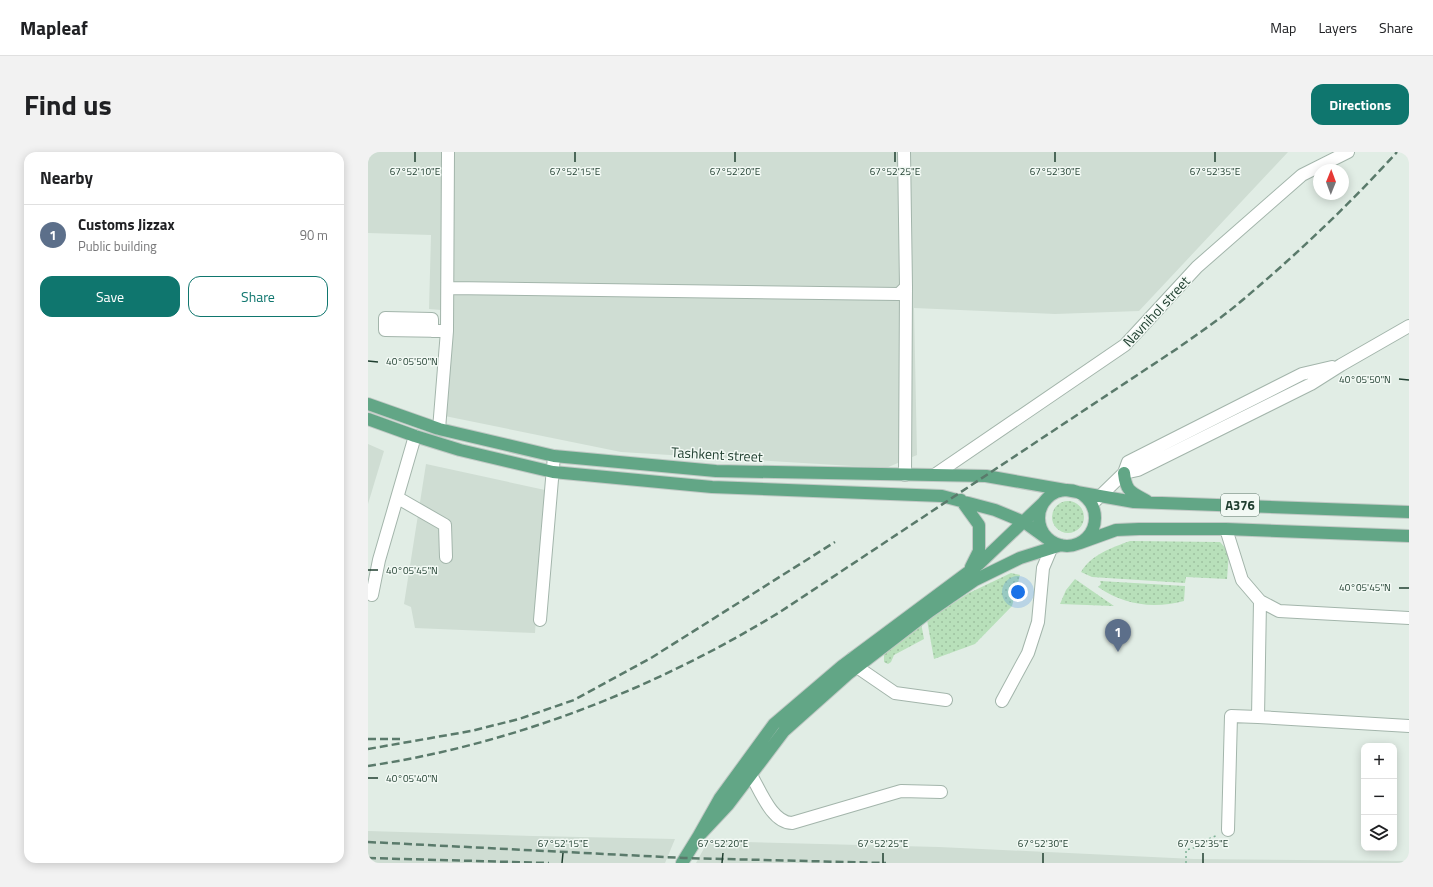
<!DOCTYPE html>
<meta charset="utf-8">
<style>
:root{--surface:#fff;--page:#f2f2f2;--text:#202124;--muted:#757577;--line:#e0e0e0;--accent:#0f766e}
body{margin:0;font-family:"Titillium Web",sans-serif;background:var(--page);color:var(--text)}
.controls{position:absolute;right:12px;bottom:12px;display:grid;overflow:hidden;border-radius:8px;box-shadow:0 2px 10px #0003}
.controls button{width:36px;height:36px;display:grid;place-items:center;padding:0;border:0;border-bottom:1px solid var(--line);background:var(--surface);color:var(--text);font:20px sans-serif}
.compass{position:absolute;left:945px;top:12px;width:36px;height:36px;border-radius:50%;background:var(--surface);box-shadow:0 2px 10px #0003;rotate:1deg}
.you{position:absolute;left:650px;top:440px;width:14px;height:14px;margin:-10px;border:3px solid #fff;border-radius:50%;background:#1a73e8;box-shadow:0 0 0 6px #1a73e833}
.badge{display:grid;place-items:center;width:26px;height:26px;border-radius:50%;background:var(--accent);color:#fff;font-size:13px;font-weight:700}
.pin{position:absolute;translate:-50% -33px;filter:drop-shadow(0 1px 2px #0008)}
.pin::after{content:'';position:absolute;top:21px;width:14px;height:12px;background:inherit;clip-path:polygon(0 0,100% 0,50% 100%)}
.list{margin:0;padding:0;list-style:none}
h2{display:flex;justify-content:space-between;align-items:center;height:52px;margin:0;padding:0 16px;font-size:17px}
h2 small{font-size:13px;font-weight:400;color:var(--muted)}
.list li{display:grid;grid-template-columns:26px 1fr auto;gap:12px;align-items:center;box-sizing:border-box;height:60px;padding:0 16px;border-top:1px solid var(--line)}
.list b{display:block;font-size:15px;white-space:nowrap}
.list p{margin:0;font-size:13px;white-space:nowrap;color:var(--muted)}
.list em{font-size:13px;font-style:normal;color:var(--muted)}
.actions{display:flex;gap:8px;padding:12px 16px}
.actions a{flex:1;padding:9px 0;border:1px solid var(--accent);border-radius:12px;text-align:center;font-size:14px;color:var(--accent)}
.actions .main{background:var(--accent);color:#fff}
.icon{flex:none;width:22px;height:22px;fill:none;stroke:currentColor;stroke-width:2;stroke-linecap:round;stroke-linejoin:round}
.map{position:relative;flex:none;width:1041px;height:711px;overflow:hidden;border-radius:12px}
header{display:flex;align-items:center;gap:24px;box-sizing:border-box;height:56px;padding:0 20px;background:var(--surface);border-bottom:1px solid var(--line)}
header strong{font-size:19px}
nav{display:flex;gap:22px;margin-inline-start:auto;font-size:14px}
.intro{display:flex;align-items:center;justify-content:space-between;box-sizing:border-box;height:96px;padding:0 24px}
h1{margin:0;font-size:28px}
.button{padding:10px 18px;border-radius:12px;background:var(--accent);color:#fff;font-size:14px;font-weight:700}
main{display:flex;gap:24px;padding:0 24px}
aside{flex:1;background:var(--surface);border-radius:12px;box-shadow:0 2px 10px #0003}
.map>svg:first-child{display:block}
</style>
<header>
<strong>Mapleaf</strong>
<nav><a>Map</a><a>Layers</a><a>Share</a></nav>
</header>
<div class="intro"><h1>Find us</h1><a class="button">Directions</a></div>
<main>
<aside>
<h2>Nearby<small></small></h2>
<ul class="list">
<li><span class="badge" style="background:#5c6f8a">1</span><div><b>Customs Jizzax</b><p>Public building</p></div><em>90 m</em></li>
</ul>
<div class="actions"><a class="main">Save</a><a>Share</a></div>
</aside>
<div class="map">
<svg width="1041" height="711" viewBox="0 0 1041 711">
<defs>
<pattern id="grass-dots" width="8" height="8" patternUnits="userSpaceOnUse"><rect width="8" height="8" fill="#b8e0ba"/><path d="M2 2h.1M6 6h.1" fill="none" stroke="#9ec1a0" stroke-width="1.8" stroke-linecap="round"/></pattern>
</defs>
<rect width="100%" height="100%" fill="#e1ede5"/>
<path fill="#cfddd3" d="M0,0h920l-149,159 -84,3 -141,-6 3,147 -31,13 -265,-16 -186,-38 7,-62 -1,-42 -12,-1 2,-74 -63,-2z
M0,292l16,7 -16,53z
M58,312l119,26 -10,143 -120,-5 -4,-21 -7,-3z
M0,679l165,5 142,3 -10,24h-297z
M340,689l231,6 255,12 215,2v2h-713z"/>
<path fill="url(#grass-dots)" d="M684 365a16 16 0 1 1 32 0a16 16 0 1 1-32 0Z
M762,389l90,1 9,10 -2,27 -41,-2 -1,6 -93,-6 -11,-5c11,-18 30,-24 49,-31z
M643,421l9,2 -8,31 -37,38 -41,15 -7,-39 42,-27z
M707,427l39,27 -54,-2 6,-14z
M732,429l85,5 -1,15c-31,8 -60,4 -86,-14l3,-3z
M553,471l3,16 -30,16 -3,7 -3,2 -4,-2v-9z"/>
<g fill="none" stroke-linecap="round" stroke-linejoin="round">
<defs>
<path id="minor" d="M80,136l451,6 7,-7 -2,-135
M64,179v-12l-47,-1v12l62,1
M71,277l8,-98 1,-179
M756,321l14,-3 173,-86 30,-19 68,-39
M568,322l189,-129 72,-78 105,-92 46,-23
M537,323l1,-188
M30,346l47,27 1,32
M724,352l32,-31 4,-11 174,-88 30,-7
M858,377l16,51 18,21 19,10 130,7
M4,443l7,-35 36,-124
M172,468l14,-164
M485,506l4,9 38,26 51,7
M634,549l26,-48 10,-31 5,-54 8,-19
M890,565l151,9
M383,623c9,15 21,48 41,48l109,-32 40,1
M860,678l3,-114 27,1 2,-116"/>
<path id="major" d="M0,252l71,25 115,27 162,15 270,5 148,26 275,10
M0,267l47,17 45,14 93,22 159,15 230,9 53,14 29,12 25,18
M756,321c2,19 7,19 23,28
M671 366a28 28 0 1 1 56 0a28 28 0 1 1-56 0Z
M593,348l18,25v26l-8,16
M675,351l-64,61 -137,102 -68,58 -54,74 -22,39 30,-32 56,-74 64,-57 82,-63 45,-31 45,-22 41,-13
M712,391l36,-13 23,-1h87l183,7
M314,711l16,-26"/>
</defs>
<use href="#minor" stroke="#a3b5ab" stroke-width="14"/>
<use href="#major" stroke="#c1c9c5" stroke-width="14"/>
<path stroke="#7fb397" stroke-width="1.5" stroke-dasharray="2 3" stroke-linecap="butt" d="M818,711v-13l18,-5 4,-6 10,-4"/>
<use href="#minor" stroke="#fff" stroke-width="12"/>
<use href="#major" stroke="#62a686" stroke-width="12"/>
<path stroke="#5a7a6b" stroke-width="2.5" stroke-dasharray="8 4" stroke-linecap="butt" d="M0,587h34
M0,597l103,-18 48,-12 55,-19 77,-42 184,-116
M0,614c146,-22 286,-77 412,-154l398,-264c21,-15 42,-29 61,-45 56,-47 109,-97 158,-151
M0,690l316,16 202,5
M0,706l181,5"/>
</g>
<path fill="none" stroke="#203f30" stroke-width="1.5" d="M47,10v-10M207,10v-10M367,10v-10M527,10v-10M687,10v-10M847,10v-10M0,209l10,1M1031,227l10,1M0,418h10M1031,436h10M0,626h10M194,711l1,-10M354,711l1,-10M515,711v-10M675,711v-10M835,711v-10"/>
<g text-anchor="middle" dominant-baseline="central" stroke-width="3" stroke-linejoin="round" paint-order="stroke">
<rect fill="#f2f9f4" stroke="#5f776b" stroke-width="1" x="853" y="342" width="38" height="22" rx="3"/>
<g font-size="13" font-weight="bold" fill="#203f30">
<text x="872" y="353">A376</text>
</g>
<g font-size="14" fill="#203f30" stroke="#f2f9f4">
<text transform="translate(788 159) rotate(-47)">Navnihol street</text>
<text transform="translate(349 302) rotate(3)">Tashkent street</text>
</g>
</g>
<g font-size="10" text-anchor="middle" fill="#203f30" stroke="#f2f9f4" stroke-width="3" stroke-linejoin="round" paint-order="stroke">
<text x="47" y="23">67°52'10"E</text>
<text x="207" y="23">67°52'15"E</text>
<text x="367" y="23">67°52'20"E</text>
<text x="527" y="23">67°52'25"E</text>
<text x="687" y="23">67°52'30"E</text>
<text x="847" y="23">67°52'35"E</text>
<text x="44" y="213">40°05'50"N</text>
<text x="997" y="231">40°05'50"N</text>
<text x="44" y="422">40°05'45"N</text>
<text x="997" y="439">40°05'45"N</text>
<text x="44" y="630">40°05'40"N</text>
<text x="195" y="695">67°52'15"E</text>
<text x="355" y="695">67°52'20"E</text>
<text x="515" y="695">67°52'25"E</text>
<text x="675" y="695">67°52'30"E</text>
<text x="835" y="695">67°52'35"E</text>
</g>
</svg>
<div class="controls">
<button>+</button>
<button>−</button>
<button><svg class="icon" aria-label="layers" viewBox="0 0 24 24"><path d="M12 4l9 5-9 5-9-5zM3 14l9 5 9-5"/></svg></button>
</div>
<svg class="compass" viewBox="-18 -18 36 36"><path d="M0-13l5 13h-10z" fill="#e53935"/><path d="M0 13l5-13h-10z" fill="#757577"/></svg>
<div class="you"></div>
<div class="pin badge" style="left:750px;top:500px;background:#5c6f8a">1</div>
</div>
</main>
